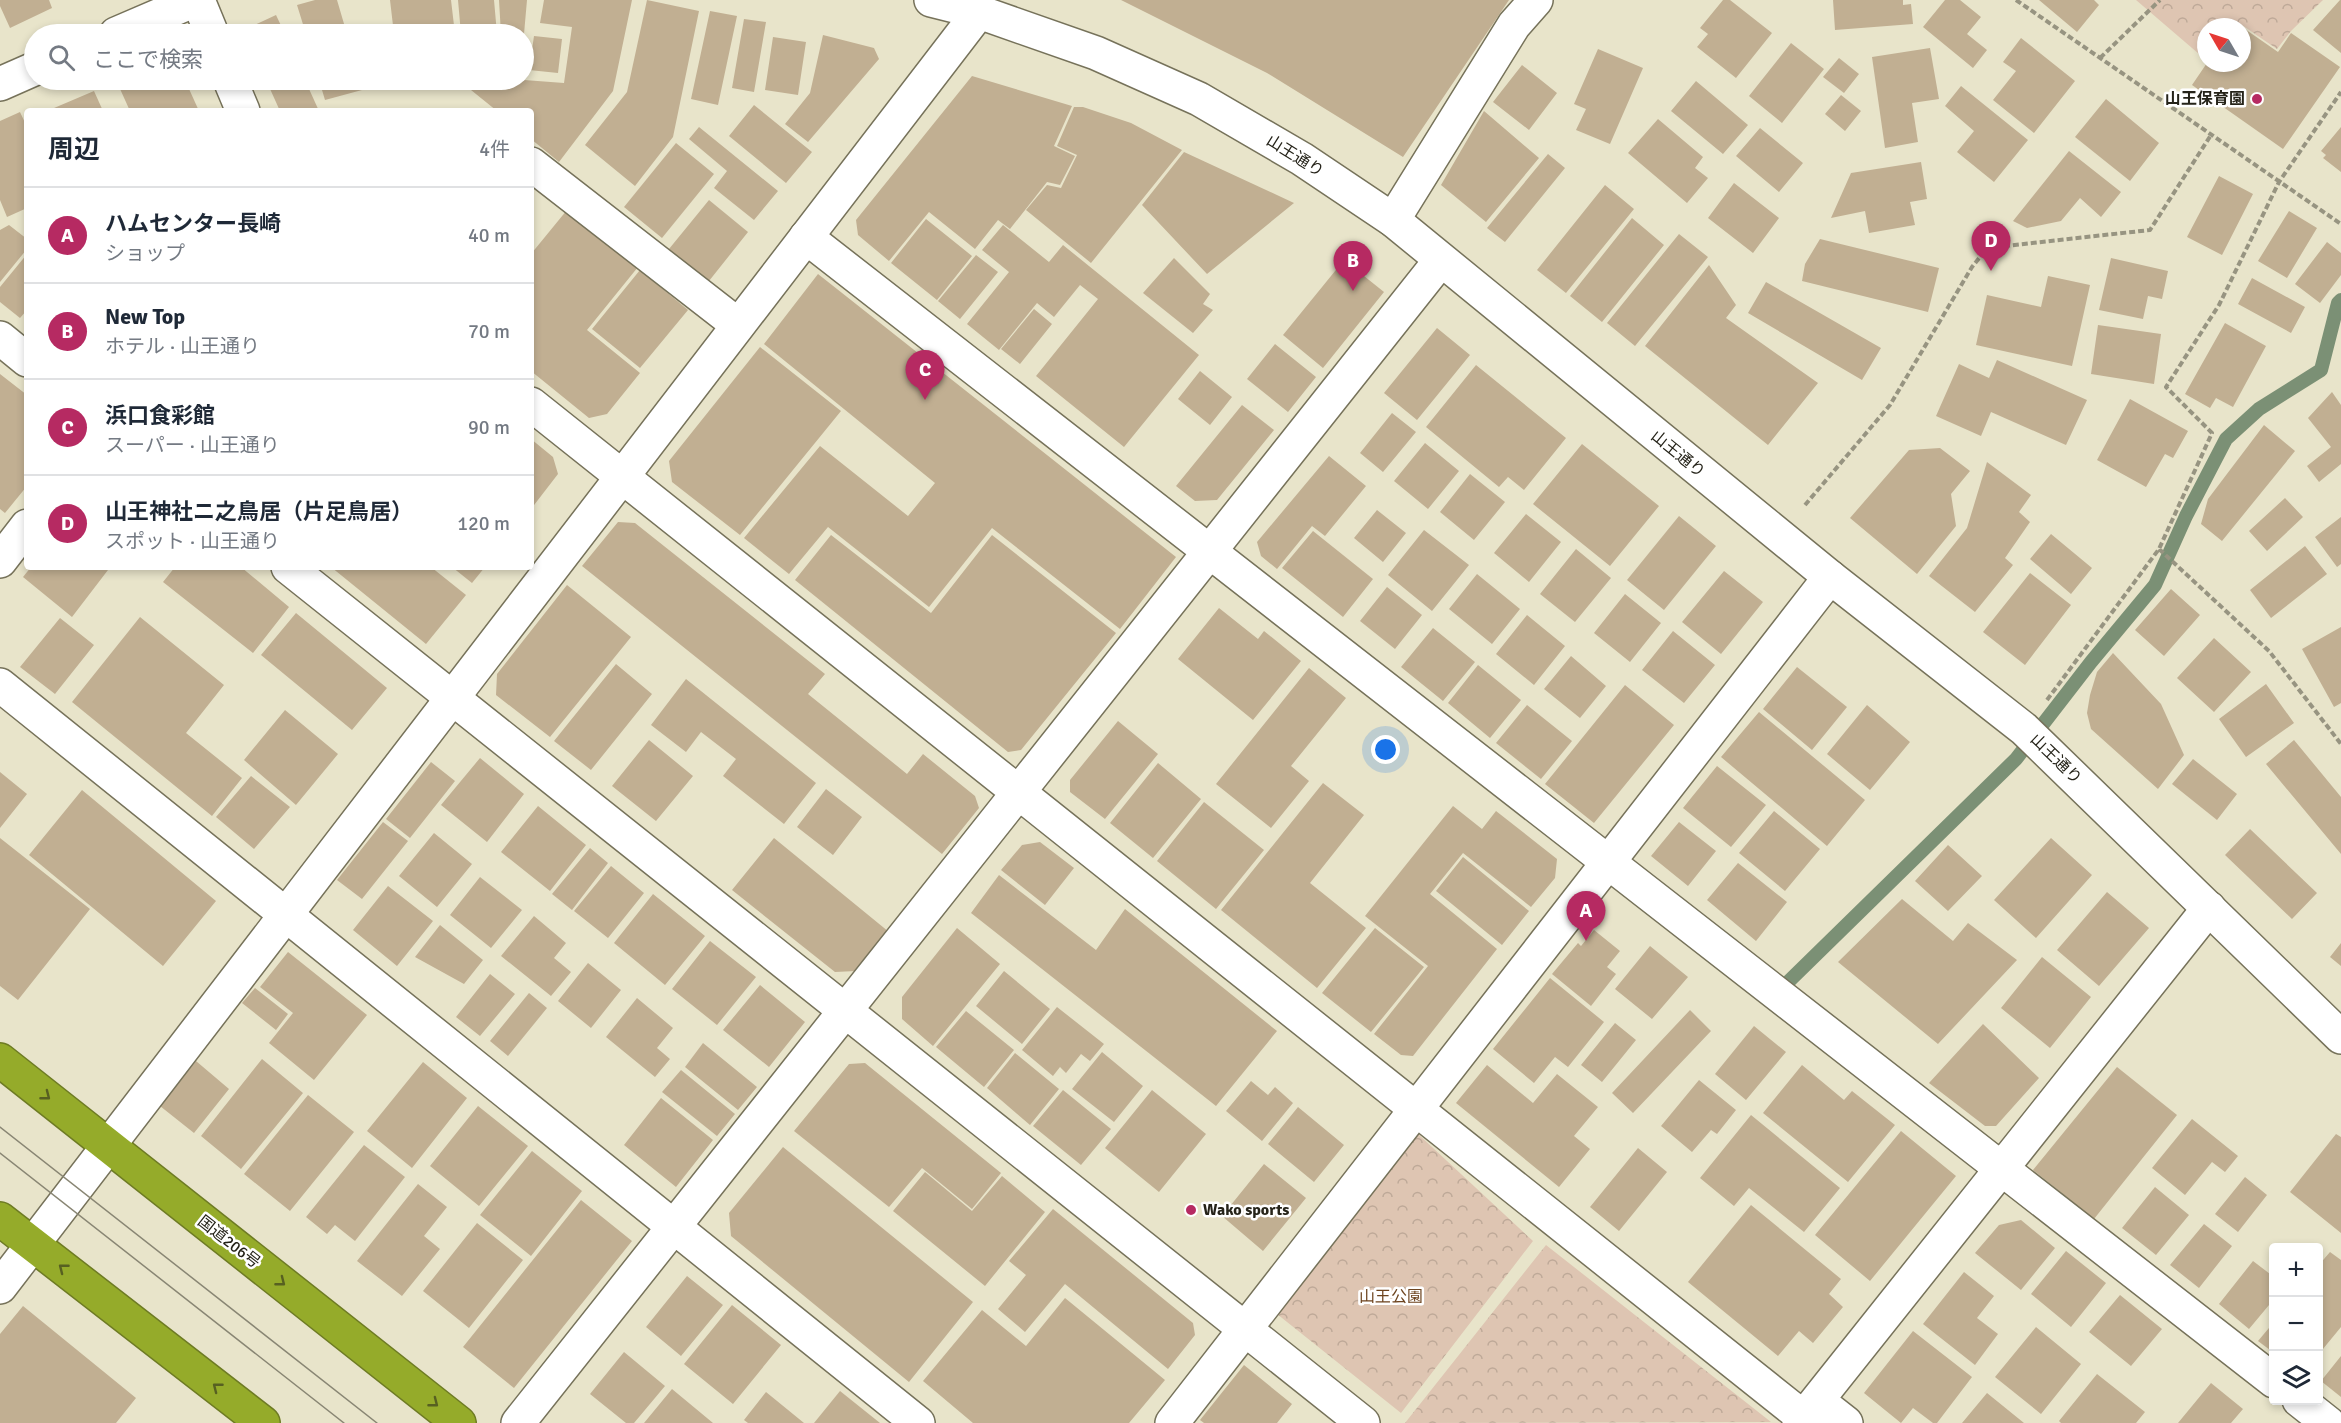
<!DOCTYPE html>
<html lang="ja">
<meta charset="utf-8">
<style>
:root{--surface:#fff;--page:#f6f6f7;--text:#1f2937;--muted:#747a83;--line:#e0e1e3;--accent:#b62a62}
body{margin:0;font-family:Signika,"Noto Sans JP",sans-serif;background:var(--page);color:var(--text)}
.controls{position:absolute;right:18px;bottom:18px;display:grid;overflow:hidden;border-radius:6px;box-shadow:0 3px 9px #0003}
.controls button{width:54px;height:54px;display:grid;place-items:center;padding:0;border:0;border-bottom:2px solid var(--line);background:var(--surface);color:var(--text);font:30px sans-serif}
.compass{position:absolute;left:2197px;top:18px;width:54px;height:54px;border-radius:50%;background:var(--surface);box-shadow:0 3px 9px #0003;rotate:309deg}
.you{position:absolute;left:1386px;top:750px;width:21px;height:21px;margin:-15px;border:4px solid #fff;border-radius:50%;background:#1a73e8;box-shadow:0 0 0 9px #1a73e833}
.badge{display:grid;place-items:center;width:39px;height:39px;border-radius:50%;background:var(--accent);color:#fff;font-size:20px;font-weight:700}
.pin{position:absolute;translate:-50% -50px;filter:drop-shadow(0 2px 3px #0008)}
.pin::after{content:'';position:absolute;top:32px;width:21px;height:18px;background:inherit;clip-path:polygon(0 0,100% 0,50% 100%)}
.list{margin:0;padding:0;list-style:none}
h2{display:flex;justify-content:space-between;align-items:center;height:78px;margin:0;padding:0 24px;font-size:26px}
h2 small{font-size:20px;font-weight:400;color:var(--muted)}
.list li{display:grid;grid-template-columns:39px 1fr auto;gap:18px;align-items:center;box-sizing:border-box;height:96px;padding:0 24px;border-top:2px solid var(--line)}
.list b{display:block;font-size:22px;white-space:nowrap}
.list p{margin:0;font-size:20px;white-space:nowrap;color:var(--muted)}
.list em{font-size:20px;font-style:normal;color:var(--muted)}
.icon{flex:none;width:33px;height:33px;fill:none;stroke:currentColor;stroke-width:2;stroke-linecap:round;stroke-linejoin:round}
.map{position:relative;flex:none;width:2341px;height:1423px;overflow:hidden}
.search{position:absolute;background:var(--surface);box-shadow:0 3px 9px #0003;left:24px;top:24px;width:510px;height:66px;display:flex;align-items:center;gap:15px;box-sizing:border-box;padding:0 21px;border-radius:33px;color:var(--muted);font-size:22px}
.panel{position:absolute;background:var(--surface);box-shadow:0 3px 9px #0003;left:24px;top:108px;width:510px;height:462px;border-radius:6px}
.map>svg:first-child{display:block}
</style>
<div class="map">
<svg width="2341" height="1423" viewBox="0 0 2341 1423">
<defs>
<pattern id="park-crowns" width="20" height="18" patternUnits="userSpaceOnUse" patternTransform="scale(1.5)"><rect width="20" height="18" fill="#dec5b2"/><path d="M2 6a3 3 0 1 1 6 0M12 15a3 3 0 1 1 6 0" fill="none" stroke="#bea998"/></pattern>
</defs>
<rect width="100%" height="100%" fill="#e8e4ca"/>
<path fill="url(#park-crowns)" d="M2136,0h187l-32,31 -14,18 -41,-28 -5,6h-25v33z
M1418,1134l115,107 -132,172 -124,-99z
M1546,1245l225,177 -366,1z"/>
<g fill="none" stroke-linecap="round" stroke-linejoin="round">
<path stroke="#7b9075" stroke-width="14" d="M1784,986l232,-227 75,-97 64,-77 31,-69 40,-77 33,-30 62,-39 17,-67 3,-3"/>
</g>
<path fill="#c1af92" d="M0,0h49l3,8 -42,20 -10,-22z
M315,0h22l10,34h-41l-9,-29z
M390,0h61l4,34h-61z
M458,0h36l3,34h-36z
M499,0h28l-3,34h-23z
M544,0h88l-19,91 -54,71 -28,-23v-28h-34l-26,-21 5,-10h48l40,3 8,-56 -32,-4z
M647,0l52,11 -26,126 -38,49 -50,-41 42,-53z
M1121,0h388l-106,157 -136,-84z
M1723,0h7l42,33 -36,45 -39,-31 11,-13 -8,-6z
M1833,0h70v5l8,-1 2,20 -78,6z
M1945,0h15l21,17 -14,17 20,16 -14,18 -50,-41z
M2039,0h55l5,5 -22,27z
M2340,0h1v53l-28,-23z
M710,11l27,5 -19,89 -27,-6z
M276,15l9,19h-39l-2,-4z
M744,19l22,3 -12,70 -22,-4z
M2242,27l36,25 13,-19 49,34 -57,82 -91,-64 15,-22h35z
M823,35l51,13 5,11 -71,83 -23,-18 25,-31z
M534,36l28,3 -4,34 -29,-3z
M773,37l33,5 -8,53 -33,-5z
M2021,38l54,43 -41,52 -41,-33 23,-29 -13,-9z
M1791,43l33,26 -42,54 -33,-27z
M1930,48l9,51 -27,4 6,39 -33,6 -13,-91z
M1598,49l45,19 -33,76 -34,-14 10,-21 -12,-5z
M1839,58l20,16 -15,19 -21,-16z
M1522,65l35,28 -28,37 -36,-28z
M972,76l100,30 -18,40 21,10 -15,29 -13,-3 -37,47 -12,-9 -23,29 -46,-37 -40,49 -31,-26 -2,-15z
M116,80h69l14,31h-69z
M266,80h39l14,31h-39z
M319,80h40l3,10 -37,10z
M1696,81l52,44 -25,29 -52,-43z
M1961,86l67,54 -34,42 -37,-30 17,-21 -29,-25z
M94,91l9,20h-56z
M1841,95l20,16 -16,20 -20,-17z
M2106,99l53,44 -29,38 -55,-44z
M754,105l58,47 -26,31 -57,-47z
M1074,107h9l48,16 51,27 -91,113 -65,-53 21,-25 14,3 16,-33 -20,-9z
M1484,111l55,47 -53,64 -45,-37z
M20,112l7,15v81l-20,9 -7,-17v-79z
M1658,119l45,38 -8,11 13,10 -21,25 -59,-50z
M699,127l79,64 -24,29 -40,-32 13,-17 -38,-32z
M2341,127v45l-18,-14 3,-3 -5,-4z
M1760,128l43,35 -24,29 -43,-36z
M676,143l38,31 -52,64 -38,-31z
M2069,151l52,41 -20,25 -21,-19 -19,23 -34,7 -14,-7z
M1184,152l110,51 -87,71 -65,-69z
M1548,154l17,14 -60,74 -18,-14z
M1921,162l6,37 -17,3 5,23 -46,8 -4,-22 -34,7 20,-45z
M2219,176l34,18 -31,61 -35,-18z
M1734,183l45,35 -26,35 -45,-35z
M1605,185l29,24 -68,84 -29,-23z
M709,200l39,32 -39,49 -40,-32z
M567,210l71,57 -51,63 53,43 -33,41 -18,4 -58,-47v-117z
M2289,211l28,17 -30,50 -29,-17z
M1632,218l32,27 -62,77 -32,-26z
M926,219l46,37 -35,44 -46,-37z
M9,225l18,14v10l-27,33v-52z
M1003,225l46,37 14,-17 136,110 -75,92 -88,-71 62,-77 -18,-14 -26,32 -17,-14 -38,47 -32,-26 42,-52 -27,-22z
M1679,234l29,23 -73,89 -28,-23z
M1820,239l119,29 -11,44 -126,-31 3,-17z
M2327,242l14,11v22l-21,28 -25,-19z
M27,254v56l-7,8 -20,-16v-15z
M976,255l22,17 -38,47 -22,-18z
M1174,258l36,36 -7,10 10,6 -20,23 -50,-40z
M2111,258l57,13 -6,28 -14,-3 -5,23 -44,-9z
M1344,260l40,32 -61,76 -40,-33z
M1709,265l27,40 -10,13 92,65 -50,62 -123,-99z
M640,270l48,40 -48,58 -48,-39z
M818,274l358,283 -56,72 -128,-101 -63,79 -101,-80 -39,47 -45,-36 76,-92 88,70 27,-33 -171,-139z
M2048,276l42,9 -18,81 -96,-21 11,-50 54,12z
M2252,278l53,29 -14,26 -53,-29z
M1766,282l115,66 -19,32 -114,-67z
M1034,309l18,15 -32,40 -19,-15z
M2225,323l41,23 -33,61 -17,-9 -6,10 -25,-14z
M2098,325l63,9 -7,50 -63,-10z
M1437,328l33,27 -53,65 -33,-27z
M1275,344l41,33 -28,35 -41,-33z
M760,347l81,64 -101,124 -68,-53 -3,-21z
M1997,360l90,40 -21,45 -75,-33 -10,24 -45,-20 23,-52 30,14z
M1476,365l90,73 -42,52 -16,-13 -9,10 -73,-60z
M1200,371l32,26 -22,28 -32,-26z
M0,374l27,21v91l-22,27 -5,-4z
M2332,392l9,13v59l-22,18 -12,-16 24,-19 -23,-29z
M2130,399l58,32 -15,27 -8,-4 -19,33 -49,-27z
M1242,405l32,25 -57,70 -22,1 -19,-15z
M1392,413l24,19 -33,40 -23,-19z
M2264,425l31,26 -73,90 -21,-17 7,-25z
M531,439l22,18 5,17 -27,35z
M1425,443l34,28 -31,38 -34,-28z
M1582,444l77,62 -49,60 -77,-62z
M1940,448l30,23 -19,23 5,32 -39,48 -67,-56 59,-68z
M1329,456l37,30 -41,50 -13,-10 -35,43 -16,-13 -4,-14z
M1987,462l44,33 -12,17 11,10 -25,36 8,7 -38,47 -46,-36 38,-48z
M1470,474l35,28 -31,38 -34,-28z
M2285,498l18,19 -36,34 -18,-20z
M1377,510l29,23 -23,29 -29,-24z
M1526,514l35,28 -32,40 -35,-29z
M1679,516l37,30 -52,64 -37,-30z
M2341,517v47l-4,3 -22,-30z
M618,522l17,1 190,151 -17,20 99,80 16,-20 52,42 4,12 -37,46 -360,-288z
M1424,530l45,35 -37,46 -44,-36z
M1313,531l60,48 -30,38 -61,-49z
M2051,534l41,34 -21,26 -41,-35z
M831,535l100,78 61,-78 124,98 -95,117 -13,2 -213,-172z
M2305,546l22,28 -56,44 -21,-28z
M1576,549l35,29 -36,44 -35,-28z
M31,567h73l4,3 -36,47 -49,-40z
M175,567h66l48,40 -36,46 -90,-71z
M331,567h100l35,28 -40,49z
M452,567h33l-13,16z
M1724,571l39,31 -42,52 -39,-32z
M2030,573l41,32 -46,60 -42,-33z
M1477,574l43,35 -28,35 -43,-35z
M567,585l64,52 -81,100 -54,-42 1,-21z
M1387,587l35,28 -27,34 -35,-28z
M2171,589l29,26 -36,41 -29,-26z
M1625,594l36,29 -31,39 -36,-29z
M1219,608l39,31 6,-8 37,30 -48,59 -75,-61z
M296,613l91,75 -35,42 -91,-75z
M1527,615l38,31 -31,39 -38,-31z
M140,617l84,68 -38,48 56,45 -30,38 -140,-114z
M60,618l34,27 -39,49 -35,-27z
M2341,627v76l-7,4 -32,-58z
M1433,628l42,34 -32,39 -42,-34z
M1673,631l42,34 -31,38 -42,-33z
M2214,638l37,34 -37,40 -37,-34z
M2113,653l48,51 23,51 -26,34 -67,-60 -4,-16 3,-18 7,-23z
M1571,656l35,30 -26,32 -36,-29z
M616,664l36,30 -61,76 -37,-29z
M1478,665l43,35 -31,38 -42,-35z
M1797,667l50,40 -35,43 -49,-41z
M1309,668l37,30 -55,68 18,15 -38,47 -55,-44z
M686,679l130,104 -32,41 -61,-48 13,-17 -35,-27 -15,20 -35,-27z
M2266,684l28,39 -48,34 -27,-38z
M1625,685l49,40 -80,98 -49,-39z
M1527,705l45,36 -31,38 -45,-36z
M1867,705l43,37 -40,48 -43,-36z
M285,710l53,44 -42,51 -52,-45z
M1759,712l106,88 -38,46 -106,-89z
M1118,721l40,33 -53,65 -35,-27v-12z
M649,740l44,36 -37,45 -44,-35z
M2294,740l47,57v57l-75,-90z
M480,758l44,36 -37,48 -46,-37z
M2193,759l44,35 -20,26 -45,-36z
M431,762l24,19 -45,57 -24,-19z
M1158,763l43,36 -48,59 -43,-35z
M1717,766l49,39 -35,42 -48,-39z
M0,772l27,22 -27,34z
M251,776l39,31 -36,42 -38,-32z
M1323,783l41,32 -54,68 56,45 -49,60 -96,-78z
M826,789l36,28 -29,38 -36,-28z
M82,790l134,111 -53,65 -134,-111z
M1204,802l60,48 -48,59 -59,-48z
M538,806l48,39 -36,46 -49,-39z
M1453,806l29,23 14,-18 61,48 -2,19 -24,29 -68,-54 -33,41 67,55 -84,107 -12,-1 -27,-21 54,-68 -63,-50z
M1774,811l46,38 -35,42 -46,-38z
M383,822l25,19 -46,58 -25,-19z
M1679,822l37,29 -28,35 -37,-30z
M2250,829l67,64 -25,26 -67,-64z
M434,833l38,31 -35,43 -38,-31z
M0,838l90,71 -72,91 -18,-14z
M774,838l115,94 -33,39 -21,1 -103,-82z
M2051,838l41,37 -56,63 -42,-38z
M1040,842l34,26 -29,37 -44,-35 21,-25z
M1948,845l34,31 -34,35 -33,-30z
M590,848l18,15 -36,47 -20,-16z
M1463,857l66,54 -27,34 -66,-54z
M1738,863l49,39 -31,39 -49,-41z
M611,866l33,27 -36,45 -34,-27z
M999,875l97,75 29,-41 152,122 -61,75 -245,-193z
M480,877l42,33 -31,38 -41,-33z
M388,886l45,35 -36,45 -44,-36z
M2107,892l42,36 -50,58 -42,-36z
M653,894l52,42 -40,49 -51,-42z
M1902,899l51,42 15,-18 49,37 -79,84 -100,-82z
M534,916l32,27 -12,15 17,14 -20,24 -50,-40z
M440,925l43,35 -19,24 -49,-27z
M957,928l43,36 -67,82 -31,-27v-22z
M1375,928l49,39 -53,65 -49,-39z
M1594,930l26,21 -13,16 9,7 -25,32 -39,-32 26,-31 3,3z
M710,941l46,36 -39,48 -45,-36z
M2341,943v23l-11,-9z
M1650,946l38,31 -36,42 -37,-30z
M288,952l79,63 -53,65 -45,-37 24,-30 -33,-26z
M2042,957l49,40 -41,51 -49,-40z
M588,963l33,27 -30,38 -33,-27z
M1004,971l46,38 -28,35 -46,-38z
M490,974l25,20 -35,42 -24,-19z
M1550,978l54,44 -36,45 -13,-10 -21,26 -41,-34z
M760,985l45,37 -36,45 -46,-37z
M255,988l33,26 -12,16 -34,-27z
M529,993l18,15 -39,48 -18,-15z
M637,998l36,30 -16,20 13,11 -15,18 -49,-40z
M1057,1007l47,37 -14,17 -9,-7 -15,19 -6,-6 -7,9 -31,-26z
M1690,1010l21,21 -78,82 -21,-20z
M966,1011l48,39 -30,37 -48,-40z
M1615,1023l21,17 -34,42 -21,-17z
M1983,1024l56,54 -43,48h-11l-56,-43z
M1754,1026l32,26 -40,48 -31,-26z
M703,1043l54,44 -19,23 -53,-43z
M1102,1052l41,34 -29,36 -42,-33z
M1015,1053l44,36 -29,36 -43,-37z
M262,1059l41,34 -62,76 -40,-33z
M196,1061l33,28 -35,44 -34,-27z
M423,1062l44,36 -55,70 -45,-37z
M865,1063l136,110 -29,36 -50,-41 -33,39 -95,-76 55,-67z
M1487,1065l46,38 24,-29 41,33 -24,29 16,13 -31,38 -103,-84z
M1802,1065l42,35 8,-9 43,34 -47,57 -85,-69z
M2117,1067l60,48 -83,104 -61,-49z
M681,1070l54,44 -18,22 -55,-44z
M1699,1080l37,30 -19,24 -6,-4 -19,22 -31,-26z
M1251,1081l17,14 7,-8 18,16 -31,38 -36,-30z
M1063,1090l48,39 -30,36 -48,-39z
M1152,1090l54,44 -47,58 -54,-44z
M308,1095l46,37 -64,79 -46,-37z
M661,1098l52,42 -37,47 -52,-42z
M478,1106l50,40 -49,60 -49,-40z
M1298,1107l46,38 -30,37 -46,-38z
M1751,1115l89,73 -36,44 -55,-44 -15,18 -34,-28z
M2192,1119l46,37 -13,16 -13,-10 -27,33 -33,-27z
M1901,1131l55,45 -86,105 -55,-46z
M2336,1134l5,3v96l-51,-41z
M364,1145l41,32 -50,64 -20,-16 -8,9 -21,-17z
M783,1147l190,155 -64,80 -178,-146 -2,-23z
M1638,1148l29,24 -48,59 -29,-24z
M532,1151l50,40 -51,65 -51,-41z
M1264,1164l42,34 -43,53 -41,-35z
M925,1172l47,39 30,-35 43,36 -60,74 -92,-75z
M2245,1177l22,18 -29,37 -23,-18z
M418,1184l29,23 -23,29 16,13 -38,47 -45,-35z
M2155,1187l34,28 -33,40 -34,-27z
M581,1200l51,41 -118,147 -51,-41z
M1751,1205l90,74 -12,15 14,13 -30,36 -14,-12 -21,25 -90,-74z
M1053,1209l140,114 2,12 -27,34 -103,-85 -40,48 -27,-23 28,-34 -17,-14z
M2021,1220l34,28 -34,42 -46,-37 24,-28z
M477,1223l46,37 -54,68 -46,-37z
M2204,1224l28,22 -33,42 -29,-23z
M2066,1251l40,32 -35,44 -40,-33z
M2330,1252l11,8v67l-23,28v-89z
M2253,1261l21,16v22l-25,30 -30,-25z
M1964,1272l30,24 -17,22 21,16 -23,31 -52,-41z
M687,1276l36,29 -42,51 -35,-29z
M2120,1295l42,34 -31,37 -42,-34z
M1065,1298l100,82 -36,43h-156l-50,-42 59,-71 44,36z
M732,1305l49,40 -48,59 -49,-40z
M23,1306l113,92 -20,25h-116v-89z
M2274,1322v31l-16,-12z
M2036,1327l45,37 -40,50 -46,-37z
M1913,1331l59,46 -35,46h-4l-20,-15 -12,15 -37,-30z
M624,1352l41,34 -31,37h-8l-36,-29z
M2341,1356v41l-20,-16z
M1244,1365l48,39 -15,19h-73l-4,-3z
M2097,1374l48,38 -9,11h-75l-2,-2z
M2211,1383l32,26 -12,14h-53z
M672,1389l41,34h-69z
M840,1391l40,32h-66z
M766,1392l38,31h-56l-4,-3z
M1987,1393l37,30h-62z"/>
<g fill="none" stroke-linecap="round" stroke-linejoin="round">
<defs>
<path id="street" d="M198,0l14,34
M230,80l13,31
M531,164l207,161
M1393,220l121,-195 22,-25
M806,237l1468,1144
M0,338l27,22
M531,404l1273,1014
M0,561l27,-35
M288,567l1075,856
M0,685l918,738
M2299,1400l29,23
M1818,1401l28,22
M518,1423l922,-1162
M1172,1423l658,-846
M1799,1423l410,-515"/>
<path id="secondary" d="M931,0l48,12 117,41 103,46 103,60 91,61 437,357 194,152 317,308
M116,34l79,-34
M0,84l34,-15
M0,1287l979,-1275"/>
<path id="highway" d="M0,1060l459,363
M0,1219l263,204"/>
</defs>
<use href="#street" stroke="#76725a" stroke-width="36"/>
<use href="#secondary" stroke="#76725a" stroke-width="36"/>
<use href="#highway" stroke="#6e7b24" stroke-width="36"/>
<path stroke="#979481" stroke-width="4" stroke-dasharray="6 3" stroke-linecap="butt" d="M2016,0l325,224
M2100,58l60,-58
M1805,505l85,-100 82,-138 15,-19 163,-18 61,-95
M2159,549l110,102 72,93
M2047,700l112,-151 53,-116 -46,-46 53,-82 60,-123 62,-90"/>
<use href="#street" stroke="#fff" stroke-width="33"/>
<use href="#secondary" stroke="#fff" stroke-width="33"/>
<use href="#highway" stroke="#95ab2a" stroke-width="33"/>
<path stroke="#898674" stroke-width="1.5" d="M0,1127l377,296
M0,1153l344,270"/>
</g>
<defs><path id="oneway-chevron" d="M-2-3.5L2.5 0L-2 3.5" fill="none" stroke-width="1.6" stroke-linecap="round" stroke-linejoin="round" transform="scale(1.5)"/></defs>
<g stroke="#576021">
<use href="#oneway-chevron" transform="translate(46 1096) rotate(38)"/>
<use href="#oneway-chevron" transform="translate(63 1268) rotate(-142)"/>
<use href="#oneway-chevron" transform="translate(281 1282) rotate(38)"/>
<use href="#oneway-chevron" transform="translate(217 1387) rotate(-142)"/>
<use href="#oneway-chevron" transform="translate(434 1403) rotate(38)"/>
</g>
<g fill="#b62a62" stroke="#fff" stroke-width="2">
<circle cx="2257" cy="99" r="6"/>
<circle cx="1191" cy="1210" r="6"/>
</g>
<g text-anchor="middle" dominant-baseline="central" stroke-width="5" stroke-linejoin="round" paint-order="stroke">
<g font-size="16" font-weight="bold" fill="#252319" stroke="#fff" text-anchor="end">
<text x="2245" y="99">山王保育園</text>
<text x="1203" y="1210" text-anchor="start">Wako sports</text>
</g>
<g font-size="16" fill="#252319" stroke="#fff">
<text transform="translate(1295 156) rotate(32)">山王通り</text>
<text transform="translate(1678 454) rotate(39)">山王通り</text>
<text transform="translate(2056 759) rotate(44)">山王通り</text>
<text transform="translate(229 1242) rotate(38)">国道206号</text>
</g>
<g font-size="16" fill="#6d441f" stroke="#fff">
<text x="1391" y="1297">山王公園</text>
</g>
</g>
</svg>
<div class="controls">
<button>+</button>
<button>−</button>
<button><svg class="icon" aria-label="layers" viewBox="0 0 24 24"><path d="M12 4l9 5-9 5-9-5zM3 14l9 5 9-5"/></svg></button>
</div>
<svg class="compass" viewBox="-18 -18 36 36"><path d="M0-13l5 13h-10z" fill="#e53935"/><path d="M0 13l5-13h-10z" fill="#747a83"/></svg>
<div class="you"></div>
<div class="pin badge" style="left:1586px;top:941px">A</div>
<div class="pin badge" style="left:1353px;top:291px">B</div>
<div class="pin badge" style="left:925px;top:400px">C</div>
<div class="pin badge" style="left:1991px;top:271px">D</div>
<div class="search"><svg class="icon" aria-label="search" viewBox="0 0 24 24"><circle cx="10" cy="10" r="6"/><path d="M15 15l6 6"/></svg>ここで検索</div>
<section class="panel">
<h2>周辺<small>4件</small></h2>
<ul class="list">
<li><span class="badge">A</span><div><b>ハムセンター長崎</b><p>ショップ</p></div><em>40 m</em></li>
<li><span class="badge">B</span><div><b>New Top</b><p>ホテル · 山王通り</p></div><em>70 m</em></li>
<li><span class="badge">C</span><div><b>浜口食彩館</b><p>スーパー · 山王通り</p></div><em>90 m</em></li>
<li><span class="badge">D</span><div><b>山王神社ニ之鳥居（片足鳥居）</b><p>スポット · 山王通り</p></div><em>120 m</em></li>
</ul>
</section>
</div>
